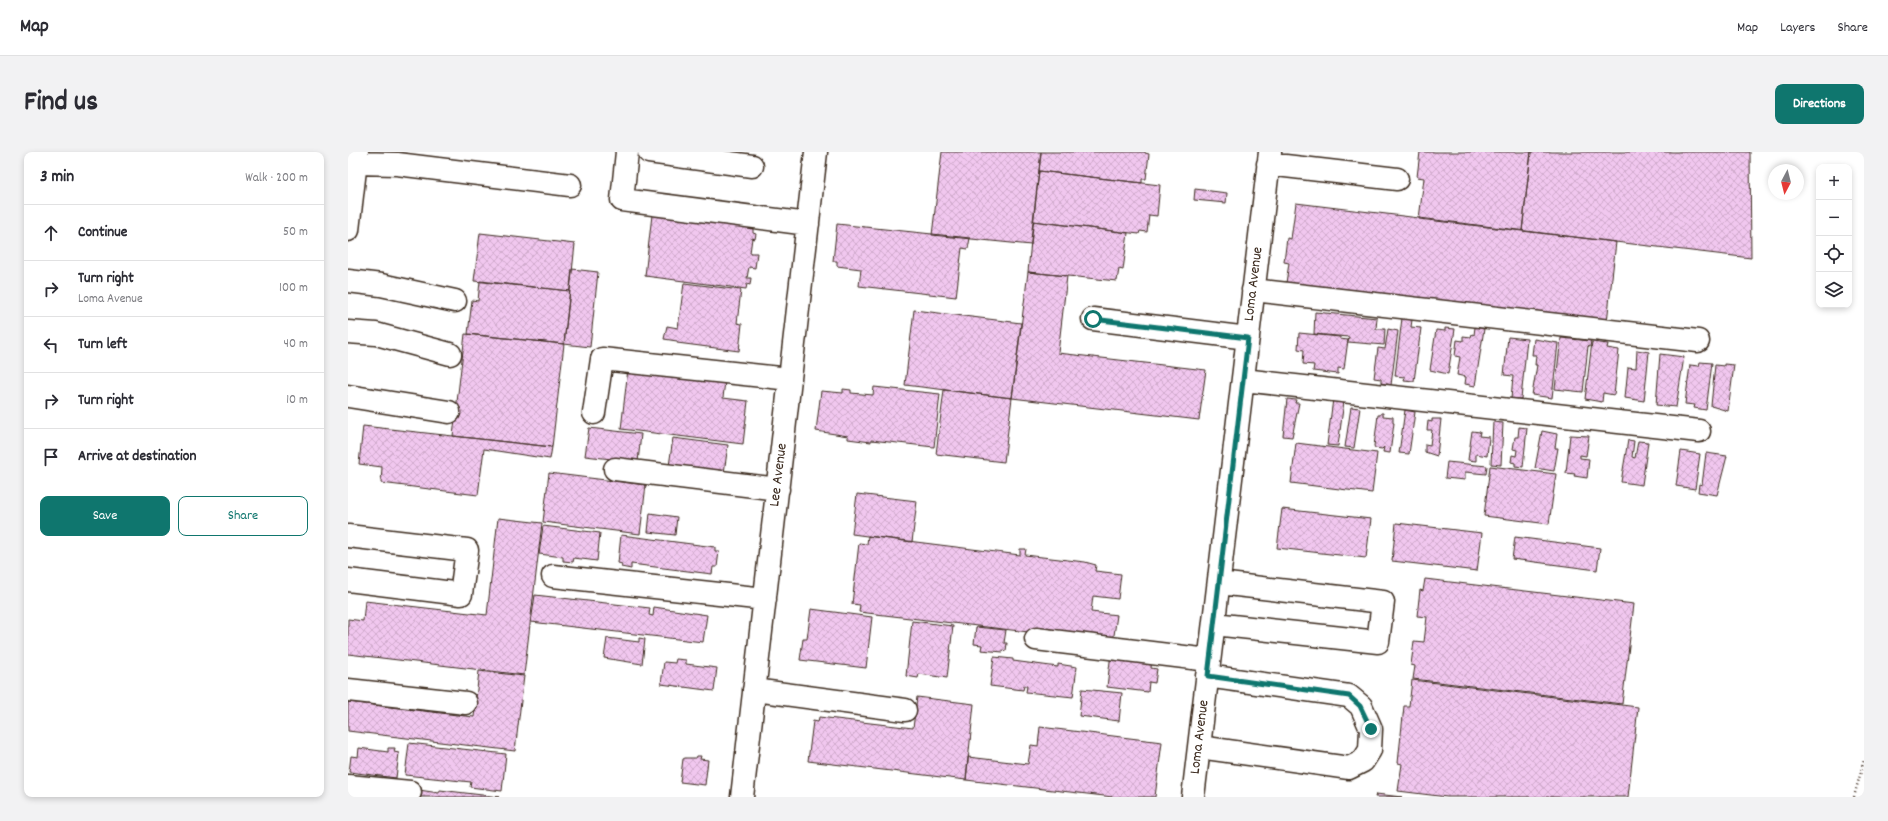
<!DOCTYPE html>
<meta charset="utf-8">
<style>
:root{--surface:#fff;--page:#f2f2f3;--text:#2b2b33;--muted:#7c7c81;--line:#e1e1e2;--accent:#0f766e}
body{margin:0;font-family:Dekko,sans-serif;background:var(--page);color:var(--text)}
.controls{position:absolute;right:12px;top:12px;display:grid;overflow:hidden;border-radius:8px;box-shadow:0 2px 6px #0003}
.controls button{width:36px;height:36px;display:grid;place-items:center;padding:0;border:0;border-bottom:1px solid var(--line);background:var(--surface);color:var(--text);font:20px sans-serif}
.compass{position:absolute;left:1420px;top:12px;width:36px;height:36px;border-radius:50%;background:var(--surface);box-shadow:0 2px 6px #0003;rotate:187deg}
.stop{position:absolute;width:12px;height:12px;margin:-9px;border:3px solid #0f766e;border-radius:50%;background:#fff}
.stop.end{background:#0f766e;border-color:#fff;box-shadow:0 1px 4px #0008}
.list{margin:0;padding:0;list-style:none}
h2{display:flex;justify-content:space-between;align-items:center;height:52px;margin:0;padding:0 16px;font-size:17px}
h2 small{font-size:13px;font-weight:400;color:var(--muted)}
.list li{display:grid;grid-template-columns:26px 1fr auto;gap:12px;align-items:center;box-sizing:border-box;height:56px;padding:0 16px;border-top:1px solid var(--line)}
.list b{display:block;font-size:15px;white-space:nowrap}
.list p{margin:0;font-size:13px;white-space:nowrap;color:var(--muted)}
.list em{font-size:13px;font-style:normal;color:var(--muted)}
.actions{display:flex;gap:8px;padding:12px 16px}
.actions a{flex:1;padding:9px 0;border:1px solid var(--accent);border-radius:8px;text-align:center;font-size:14px;color:var(--accent)}
.actions .main{background:var(--accent);color:#fff}
.icon{flex:none;width:22px;height:22px;fill:none;stroke:currentColor;stroke-width:2;stroke-linecap:round;stroke-linejoin:round}
.map{position:relative;flex:none;width:1516px;height:645px;overflow:hidden;border-radius:8px}
header{display:flex;align-items:center;gap:24px;box-sizing:border-box;height:56px;padding:0 20px;background:var(--surface);border-bottom:1px solid var(--line)}
header strong{font-size:19px}
nav{display:flex;gap:22px;margin-inline-start:auto;font-size:14px}
.intro{display:flex;align-items:center;justify-content:space-between;box-sizing:border-box;height:96px;padding:0 24px}
h1{margin:0;font-size:28px}
.button{padding:10px 18px;border-radius:8px;background:var(--accent);color:#fff;font-size:14px;font-weight:700}
main{display:flex;gap:24px;padding:0 24px}
aside{flex:1;background:var(--surface);border-radius:8px;box-shadow:0 2px 6px #0003}
.map>svg:first-child{display:block}
</style>
<header>
<strong>Map</strong>
<nav><a>Map</a><a>Layers</a><a>Share</a></nav>
</header>
<div class="intro"><h1>Find us</h1><a class="button">Directions</a></div>
<main>
<aside>
<h2>3 min<small>Walk · 200 m</small></h2>
<ul class="list">
<li><svg class="icon" aria-label="ahead" viewBox="0 0 24 24"><path d="M12 20V5M6 11l6-6 6 6"/></svg><div><b>Continue</b></div><em>50 m</em></li>
<li><svg class="icon" aria-label="right" viewBox="0 0 24 24"><path d="M7 20v-9h11M14 6l5 5-5 5"/></svg><div><b>Turn right</b><p>Loma Avenue</p></div><em>100 m</em></li>
<li><svg class="icon" aria-label="left" viewBox="0 0 24 24"><path d="M17 20v-9H6M10 6l-5 5 5 5"/></svg><div><b>Turn left</b></div><em>40 m</em></li>
<li><svg class="icon" aria-label="right" viewBox="0 0 24 24"><path d="M7 20v-9h11M14 6l5 5-5 5"/></svg><div><b>Turn right</b></div><em>10 m</em></li>
<li><svg class="icon" aria-label="arrive" viewBox="0 0 24 24"><path d="M6 21V4h12l-3 4 3 4H6"/></svg><div><b>Arrive at destination</b></div></li>
</ul>
<div class="actions"><a class="main">Save</a><a>Share</a></div>
</aside>
<div class="map">
<svg width="1516" height="645" viewBox="0 0 1516 645">
<defs>
<pattern id="building-cross-hatch" width="8" height="8" patternUnits="userSpaceOnUse"><rect width="8" height="8" fill="#f1c7ef"/><path d="M0 0l8 8M0 8l8-8" fill="none" stroke="#d0abcc"/></pattern>
</defs>
<rect width="100%" height="100%" fill="#fff"/>
<filter id="ink" filterUnits="userSpaceOnUse"><feTurbulence type="fractalNoise" baseFrequency=".025" numOctaves="2"/><feDisplacementMap in="SourceGraphic" scale="8" xChannelSelector="R" yChannelSelector="G"/><feConvolveMatrix kernelMatrix="1 2 1 2 8 2 1 2 1" color-interpolation-filters="sRGB"/></filter>
<g filter="url(#ink)">
<path fill="url(#building-cross-hatch)" stroke="#3b2a1e" d="M594,0h99l-10,93 -99,-10z
M693,0h104v1l4,1 -3,25h-4v4l-103,-12z
M1072,0h111l-9,79 -103,-12 5,-41 -7,-1z
M1183,0h219l1,106 -229,-27z
M691,19l121,14 -3,31 -8,-1 -2,17 -7,-1 -1,3 -106,-13z
M847,37l32,4 -1,10 -32,-3z
M948,51l320,39 -9,80 -321,-39 3,-20 -5,-1 3,-24 4,1z
M304,63l101,12v6l3,1 -1,5 -3,-1 -2,15h7l-2,15 -6,-1 -2,11h4l-1,7 -3,-1 -1,5 -101,-13z
M685,69l95,12 -5,37 -4,-1 -2,12 -89,-9z
M489,72l133,14 -2,11 -6,-1 -6,49 -97,-11 2,-17 -24,-3v-5h-4z
M132,81l95,11 -5,47 -96,-10z
M224,117l26,3 -8,75 -26,-3z
M680,120l39,4 -9,77 148,17 -7,50 -187,-22z
M132,129l90,10 -6,53 -96,-10 4,-34 6,1z
M336,131l57,7 -4,33 5,1 -3,27 -62,-8v-2l-13,-2 3,-13 11,2z
M566,158l107,13 -9,75 -107,-13z
M967,160l62,6 -1,11h9l-1,16 -36,-3 1,-5 -35,-3z
M1054,166l10,2 -1,7 10,1 -7,53 -10,-1 1,-3 -10,-1z
M1127,175l9,2 -9,57 -10,-2 1,-7 -9,-2 3,-18 -5,-1 2,-16 6,1v-5l8,1 1,-3 2,1z
M1097,176l10,1 -7,45 -18,-4 6,-40 9,1z
M1040,177l10,2 -7,54 -10,-2v-4l-7,-1 4,-30 7,1z
M951,181l41,4v2l8,1 -4,29 -6,-1v6l-25,-3 1,-6 -11,-1 1,-14 -6,-1z
M117,182l99,10 -12,103 -99,-11z
M1160,185l19,2 -6,60h-10l2,-23 -9,-1z
M1213,186l30,3 -1,6 -2,-1 -5,46 -28,-3z
M1186,187l24,4 -6,55 -20,-3 5,-30h-2l1,-10h-4z
M1244,190l16,2 -1,4 12,2 -5,45 -11,-2 -1,9 -17,-3z
M1289,198l12,2 -5,49 -19,-3 3,-31 8,1z
M1312,202l24,3 -8,50 -20,-2z
M1352,210l12,1 -6,47 -12,-2 1,-3 -10,-1 5,-39 9,1z
M1376,212l10,1 -6,46 -17,-5 4,-41 9,1z
M280,217l97,12 -2,17 25,3 -5,43 -122,-15z
M526,235l66,7 -6,53 -63,-7v2l-23,-3v-3l-32,-5 5,-40 22,2v-4l8,1v3l22,2z
M596,238l68,8 -8,64 -68,-8z
M939,247l9,1 -1,3h4l-7,34 -9,-1z
M985,247l11,2 -6,45 -11,-1z
M1003,255l9,1 -6,40 -9,-1z
M1057,258l10,2 -6,42 -10,-1z
M1033,261h2v3l10,1v6h1l-4,30 -7,-1 1,-5 -2,2 -7,-1 -1,-2 4,-31h2z
M1084,267h9l-4,37 -12,-4v-8l5,1 2,-15h-5l1,-9 4,1z
M1145,270l10,1 -2,42 -10,-1z
M15,274l189,21 -2,12 -66,-10 -6,46 -97,-12 1,-16 -23,-3z
M1171,275l8,1 -4,39 -8,-1v-3l-4,-1 1,-7 4,1 1,-6 -4,-1 2,-12h3z
M241,276l52,6 -3,28 -53,-6z
M1124,279l8,1 -1,4 10,1 -2,19 -11,-2v7l-8,-1z
M1194,279l15,3 -2,14h3l-4,23 -19,-3z
M1222,283l19,1 -3,20 -6,-1v3l9,1 -2,19 -13,-2 1,-2 -9,-1z
M325,286l55,7 -4,28 -55,-7z
M1280,288l6,1 -2,16 3,1 3,-17 10,1 -6,43 -21,-3z
M948,291l81,10 -5,40 -81,-10z
M1333,299l19,3 -5,35 -19,-3z
M1358,301l21,3 -10,39 -19,-3 1,-8 3,1z
M1099,310l40,4 -1,8 -21,-2v8l-20,-2z
M1142,314l66,8 -7,50 -65,-8z
M201,321l97,12 -6,49 -97,-12z
M509,342l60,7 -5,41 -60,-8z
M934,357l89,10 -5,39 -89,-10z
M302,361l27,4 -2,18 -27,-3z
M150,366l44,5 -18,152 -176,-21v-35l15,2 2,-20 122,14z
M1048,371l86,10 -5,38 -85,-10z
M195,374l57,7 -3,28 -23,-3 -1,4 -10,-1v-4l-24,-3z
M273,383l94,12v4h4l-2,16h-4l-1,7 -81,-10v5l-10,-2 1,-3 -4,-1z
M520,384l152,19v-6h6l-1,6 60,7 11,3 -1,6 26,3 -3,25 -25,-3 -2,16 26,3 -4,27 -254,-30 1,-7 -8,-1 7,-61 8,1z
M1167,385l85,11 -3,22 -85,-11z
M1077,427l209,25 -12,100 -209,-25 2,-13 -4,-1 3,-24 10,1 3,-25 -10,-1 3,-26 3,1z
M187,443l115,13 -1,7 4,1 1,-9 53,8 -4,27 -172,-20z
M463,457l61,8 -6,51 -66,-8 3,-21h4z
M564,469l41,5 -6,52 -28,-4 -1,4 -12,-2z
M628,475l30,3 -2,13h3l-1,8 -3,-1v2l-22,-2 1,-5 -8,-1z
M259,486l32,4v-4l6,1 -3,25 -38,-6z
M763,501l41,5 -1,10 6,1 -2,14 -6,-1 -1,10 -41,-5z
M646,505l19,2v2l45,6v-3l19,3 -4,30 -47,-5 1,-6h-3l-1,4 -33,-4z
M328,507l10,1v4l31,4 -3,23 -53,-7 3,-22 11,1z
M131,519l45,5 -9,75 -167,-20v-29l126,15z
M1064,528l226,27 -10,90h-181l-49,-6 4,-27 -4,-1 6,-57h5z
M734,537l40,4 -3,28 -40,-5z
M569,545l57,7 -8,76 -158,-19 5,-40 5,1 1,-5 94,11z
M692,575l122,15 -7,55h-42l-147,-17 2,-23 60,7 3,-19 7,1z
M61,591l97,11 -4,37 -32,-4 1,-5 -66,-7z
M11,596l29,4v-4h7l-1,4 5,1 -3,25 -47,-6 2,-16 7,1z
M349,604h4l-1,3 8,1 -3,25 -25,-3 3,-23 2,-1h11z
M71,638l20,3 1,-3 59,7h-81z
M1028,642l26,3h-27z"/>
<g fill="none" stroke-linecap="round" stroke-linejoin="round">
<defs>
<path id="minor" d="M279,0l-5,48 186,24
M301,0l103,14
M8,11l41,1 173,21
M920,12l129,15
M0,78l9,-78
M0,129l33,4 74,16
M905,138l445,51
M745,167l155,19
M0,180l28,2 74,20
M895,228l456,51
M0,244l101,16
M246,261l8,-54 188,20
M267,317l163,20
M0,384l119,14 -6,44 -113,-14
M205,424l212,23
M866,472l164,18 5,-40 -164,-19
M688,487l173,21
M0,538l118,13
M406,538l151,20
M851,595l150,21 14,-7 7,-11 1,-21 -10,-23 -12,-10 -142,-20
M0,634l62,6
M394,645l74,-645
M845,645l77,-645"/>
</defs>
<use href="#minor" stroke="#3b2a1e" stroke-width="25"/>
<path stroke="#3b2a1e" stroke-width="2.5" stroke-dasharray="1 3" stroke-linecap="butt" d="M1506,645l10,-37"/>
<use href="#minor" stroke="#fff" stroke-width="22"/>
</g>
</g>
<g fill="none" stroke-linecap="round" stroke-linejoin="round" filter="url(#ink)">
<path stroke="#0f766e" stroke-width="5" d="M745,167l155,19 -40,338 141,20 11,10 11,23"/>
</g>
<g text-anchor="middle" dominant-baseline="central" stroke-width="3.5" stroke-linejoin="round" paint-order="stroke">
<g font-size="15" fill="#3b2a1e" stroke="#fff">
<text transform="translate(906 132) rotate(-83)">Loma Avenue</text>
<text transform="translate(431 323) rotate(-83)">Lee Avenue</text>
<text transform="translate(852 585) rotate(-83)">Loma Avenue</text>
</g>
</g>
</svg>
<div class="controls">
<button>+</button>
<button>−</button>
<button><svg class="icon" aria-label="locate" viewBox="0 0 24 24"><circle cx="12" cy="12" r="6"/><path d="M12 2v4M12 18v4M2 12h4M18 12h4"/></svg></button>
<button><svg class="icon" aria-label="layers" viewBox="0 0 24 24"><path d="M12 4l9 5-9 5-9-5zM3 14l9 5 9-5"/></svg></button>
</div>
<svg class="compass" viewBox="-18 -18 36 36"><path d="M0-13l5 13h-10z" fill="#e53935"/><path d="M0 13l5-13h-10z" fill="#7c7c81"/></svg>
<div class="stop" style="left:745px;top:167px"></div>
<div class="stop end" style="left:1023px;top:577px"></div>
</div>
</main>
